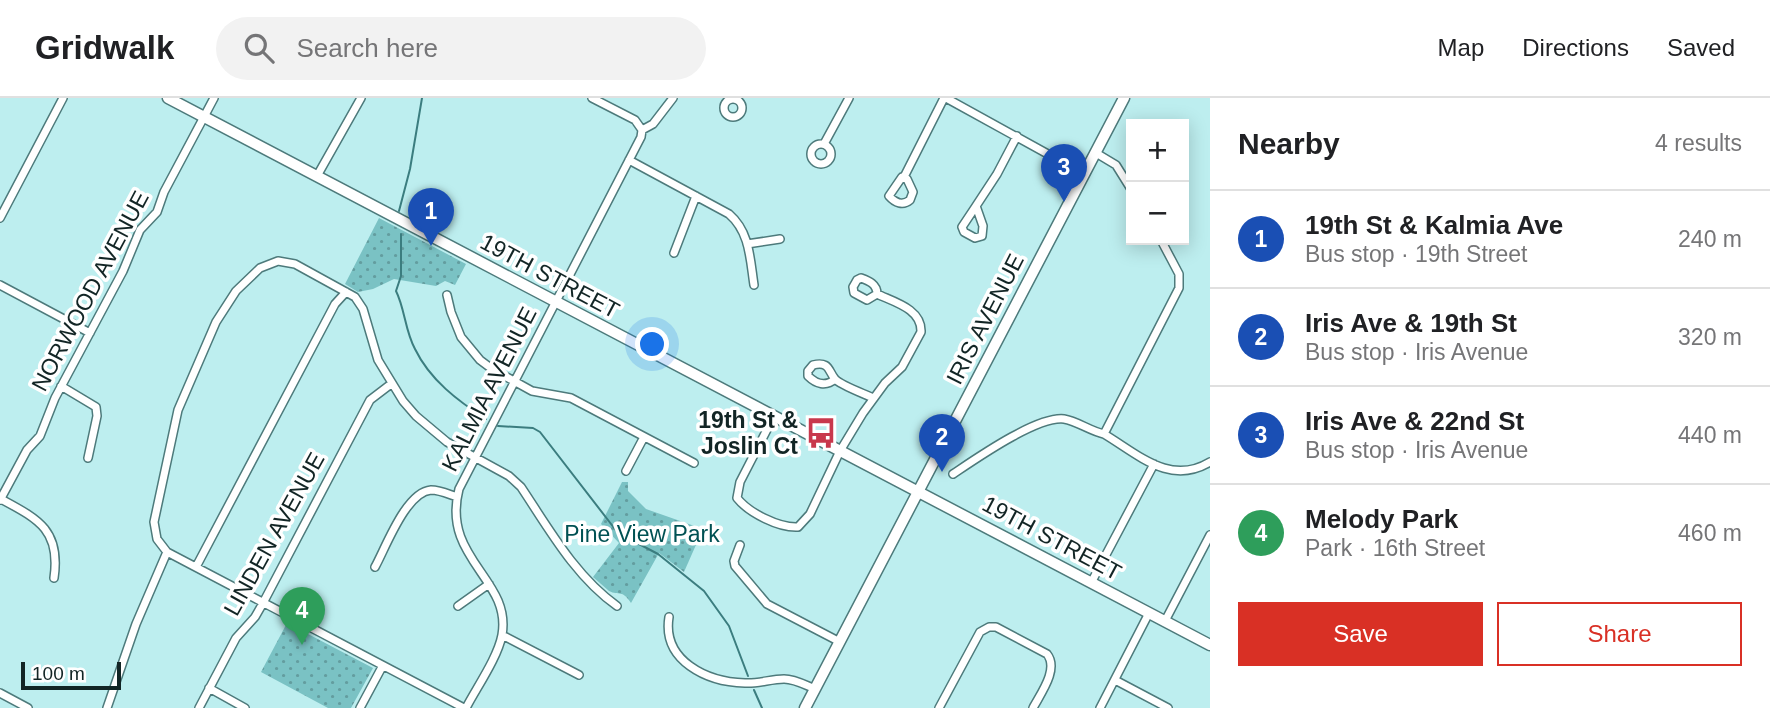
<!DOCTYPE html>
<meta charset="utf-8">
<style>
:root{--surface:#fff;--page:#f2f2f2;--text:#202124;--muted:#757577;--line:#e0e0e0;--accent:#d93025}
body{margin:0;font-family:Arial,sans-serif;background:var(--page);color:var(--text)}
.controls{position:absolute;right:21px;top:21px;display:grid;overflow:hidden;border-radius:0px;box-shadow:0 4px 18px #0003}
.controls button{width:63px;height:63px;display:grid;place-items:center;padding:0;border:0;border-bottom:2px solid var(--line);background:var(--surface);color:var(--text);font:35px sans-serif}
.scale{position:absolute;left:21px;bottom:18px;width:100px;box-sizing:border-box;padding-left:7px;border:4px solid #122525;border-top:0;font-size:19px;line-height:24px;white-space:nowrap;color:#122525;-webkit-text-stroke:5px #fff;paint-order:stroke}
.you{position:absolute;left:653px;top:247px;width:24px;height:24px;margin:-18px;border:5px solid #fff;border-radius:50%;background:#1a73e8;box-shadow:0 0 0 10px #1a73e833}
.badge{display:grid;place-items:center;width:46px;height:46px;border-radius:50%;background:var(--accent);color:#fff;font-size:23px;font-weight:700}
.pin{position:absolute;translate:-50% -58px;filter:drop-shadow(0 2px 4px #0008)}
.pin::after{content:'';position:absolute;top:37px;width:24px;height:21px;background:inherit;clip-path:polygon(0 0,100% 0,50% 100%)}
.list{margin:0;padding:0;list-style:none}
h2{display:flex;justify-content:space-between;align-items:center;height:91px;margin:0;padding:0 28px;font-size:30px}
h2 small{font-size:23px;font-weight:400;color:var(--muted)}
.list li{display:grid;grid-template-columns:46px 1fr auto;gap:21px;align-items:center;box-sizing:border-box;height:98px;padding:0 28px;border-top:2px solid var(--line)}
.list b{display:block;font-size:26px;white-space:nowrap}
.list p{margin:0;font-size:23px;white-space:nowrap;color:var(--muted)}
.list em{font-size:23px;font-style:normal;color:var(--muted)}
.actions{display:flex;gap:14px;padding:21px 28px}
.actions a{flex:1;padding:16px 0;border:2px solid var(--accent);border-radius:0px;text-align:center;font-size:24px;color:var(--accent)}
.actions .main{background:var(--accent);color:#fff}
.icon{flex:none;width:38px;height:38px;fill:none;stroke:currentColor;stroke-width:2;stroke-linecap:round;stroke-linejoin:round}
.map{position:relative;flex:none;width:1210px;height:610px;overflow:hidden}
header{display:flex;align-items:center;gap:42px;box-sizing:border-box;height:98px;padding:0 35px;background:var(--surface);border-bottom:2px solid var(--line)}
header strong{font-size:33px}
nav{display:flex;gap:38px;margin-inline-start:auto;font-size:24px}
.search{width:490px;height:63px;background:var(--page);display:flex;align-items:center;gap:18px;box-sizing:border-box;padding:0 24px;border-radius:38px;color:var(--muted);font-size:26px}
main{display:flex}
aside{flex:1;background:var(--surface)}
.map>svg:first-child{display:block}
</style>
<header>
<strong>Gridwalk</strong>
<div class="search"><svg class="icon" aria-label="search" viewBox="0 0 24 24"><circle cx="10" cy="10" r="6"/><path d="M15 15l6 6"/></svg>Search here</div>
<nav><a>Map</a><a>Directions</a><a>Saved</a></nav>
</header>
<main>
<div class="map">
<svg width="1210" height="610" viewBox="0 0 1210 610">
<defs>
<pattern id="grass-dots" width="8" height="8" patternUnits="userSpaceOnUse" patternTransform="scale(1.75)"><rect width="8" height="8" fill="#7ac2c4"/><path d="M2 2h.1M6 6h.1" fill="none" stroke="#639d9f" stroke-width="1.8" stroke-linecap="round"/></pattern>
</defs>
<rect width="100%" height="100%" fill="#bdeeef"/>
<path fill="url(#grass-dots)" d="M379,120l87,46 -11,21 -10,-4 -9,5 -42,-7 -21,10 -15,3 -13,-8z
M622,384h6v9l18,18 57,20 -19,43 -25,-19 -28,50c-9,-14 -12,-7 -22,-12l-16,-14 26,-34 -18,-19z
M287,525l86,45 -22,40h-23l-67,-36z"/>
<g fill="none" stroke-linecap="round" stroke-linejoin="round">
<path stroke="#3b7d7f" stroke-width="2" d="M399,113l11,-42 12,-71
M401,136v42l-5,15c9,18 9,40 19,58 15,31 43,52 71,70
M498,328l35,2 7,4 78,101 40,21 46,37 25,35 19,50
M754,592l8,18"/>
<defs>
<path id="street" d="M592,0l43,22 7,10
M946,0l138,76
M724 10a9 9 0 1 1 18 0a9 9 0 1 1-18 0Z
M642,32l11,-6 20,-26
M811 56a10 10 0 1 1 20 0a10 10 0 1 1-20 0Z
M824,46l25,-46
M1096,55l20,12 15,24
M629,62l100,54c21,18 21,45 25,71
M317,78l44,-78
M902,79l5,2 6,13 -3,8c-7,6 -15,3 -21,-4z
M904,79l40,-79
M976,108l7,20 -1,10 -7,2 -11,-6 -2,-5z
M976,108l21,-32 20,-38
M0,120l63,-120
M747,146l33,-5
M674,155l22,-57
M0,187l90,48
M447,197l4,17 10,25 19,23 12,9 40,22 39,7 123,65
M835,281c-9,8 -19,5 -27,-3v-5l5,-6c17,-4 15,6 22,14 5,6 30,15 38,19
M61,288l35,21 1,9 -9,42
M774,318l-34,66 -3,16c12,15 42,30 61,29l12,-13 30,-63 23,-38 22,-30 17,-16 19,-35c1,-23 -27,-30 -44,-38 0,-10 -8,-13 -16,-16l-4,2 -4,7 1,6 13,7 10,-6
M1104,336l75,-146v-14l-18,-34
M626,373l18,-34
M953,376c24,-16 84,-58 111,-55 13,2 26,12 40,15 35,21 66,52 106,28
M1,401c37,20 60,31 53,79
M0,402l27,-50 13,-14 15,-38 68,-127 17,-41 17,-18 7,-20 50,-94
M740,447l-6,16 1,5 32,38 73,38
M196,469l139,-263 11,-12
M375,469c11,-20 31,-75 56,-77 9,0 17,4 26,7
M1091,485l63,-119
M458,508l31,-22
M669,519c-7,44 38,65 76,66 13,1 26,-4 39,-4 11,0 21,6 31,10
M1165,523l45,-86
M502,537l77,40
M1115,582l53,28
M209,590l36,20
M0,595l28,15
M107,610l29,-84 31,-72
M199,610l37,-70 19,-21 8,-14 107,-203 21,-16
M360,610l22,-41
M464,610l-297,-156 -10,-13 -3,-17 24,-112 38,-88 20,-31 24,-23 18,-7 17,3 60,33 8,12 15,51 25,41 13,15 31,26 62,34 12,11c28,42 54,89 96,119
M466,610c11,-21 32,-51 36,-73 10,-56 -61,-76 -43,-146l182,-352 1,-7
M939,610l41,-76 9,-5h7l51,27c12,15 -6,39 -14,54
M1100,610l49,-95"/>
<path id="secondary" d="M168,0l1042,547
M805,610l319,-610"/>
</defs>
<use href="#street" stroke="#4d7a7b" stroke-width="10"/>
<use href="#secondary" stroke="#4d7a7b" stroke-width="13"/>
<use href="#street" stroke="#fff" stroke-width="7"/>
<use href="#secondary" stroke="#fff" stroke-width="10"/>
</g>
<defs>
<symbol id="bus-bare" viewBox="-9 -9 18 18"><path d="M-5-6H5V4H4V6H2V4H-2V6H-4V4H-5ZM-3.5-4V0h7V-4ZM-3.5 1.2v1.5H-2V1.2ZM2 1.2v1.5H3.5V1.2Z" fill="#c8384c" stroke="#fff" stroke-width="2.5" paint-order="stroke"/></symbol>
</defs>
<g fill-rule="evenodd">
<use href="#bus-bare" x="799" y="313" width="44" height="44"/>
</g>
<g text-anchor="middle" dominant-baseline="central" stroke-width="7" stroke-linejoin="round" paint-order="stroke">
<g font-size="23" fill="#122525" stroke="#fff">
<text transform="translate(550 178) rotate(28)">19TH STREET</text>
<text transform="translate(90 193) rotate(-62)">NORWOOD AVENUE</text>
<text transform="translate(985 221) rotate(-63)">IRIS AVENUE</text>
<text transform="translate(489 291) rotate(-63)">KALMIA AVENUE</text>
<text transform="translate(274 436) rotate(-61)">LINDEN AVENUE</text>
<text transform="translate(1052 440) rotate(28)">19TH STREET</text>
</g>
<g font-size="23" font-weight="bold" fill="#122525" stroke="#fff" text-anchor="end">
<text x="798" y="322">19th St &amp;<tspan x="798" dy="26">Joslin Ct</tspan></text>
</g>
<g font-size="23" fill="#005153" stroke="#fff">
<text x="642" y="436">Pine View Park</text>
</g>
</g>
</svg>
<div class="controls">
<button>+</button>
<button>−</button>
</div>
<div class="scale">100 m</div>
<div class="you"></div>
<div class="pin badge" style="left:431px;top:148px;background:#1a4fb4">1</div>
<div class="pin badge" style="left:942px;top:374px;background:#1a4fb4">2</div>
<div class="pin badge" style="left:1064px;top:104px;background:#1a4fb4">3</div>
<div class="pin badge" style="left:302px;top:547px;background:#2e9e5b">4</div>
</div>
<aside>
<h2>Nearby<small>4 results</small></h2>
<ul class="list">
<li><span class="badge" style="background:#1a4fb4">1</span><div><b>19th St &amp; Kalmia Ave</b><p>Bus stop · 19th Street</p></div><em>240 m</em></li>
<li><span class="badge" style="background:#1a4fb4">2</span><div><b>Iris Ave &amp; 19th St</b><p>Bus stop · Iris Avenue</p></div><em>320 m</em></li>
<li><span class="badge" style="background:#1a4fb4">3</span><div><b>Iris Ave &amp; 22nd St</b><p>Bus stop · Iris Avenue</p></div><em>440 m</em></li>
<li><span class="badge" style="background:#2e9e5b">4</span><div><b>Melody Park</b><p>Park · 16th Street</p></div><em>460 m</em></li>
</ul>
<div class="actions"><a class="main">Save</a><a>Share</a></div>
</aside>
</main>
